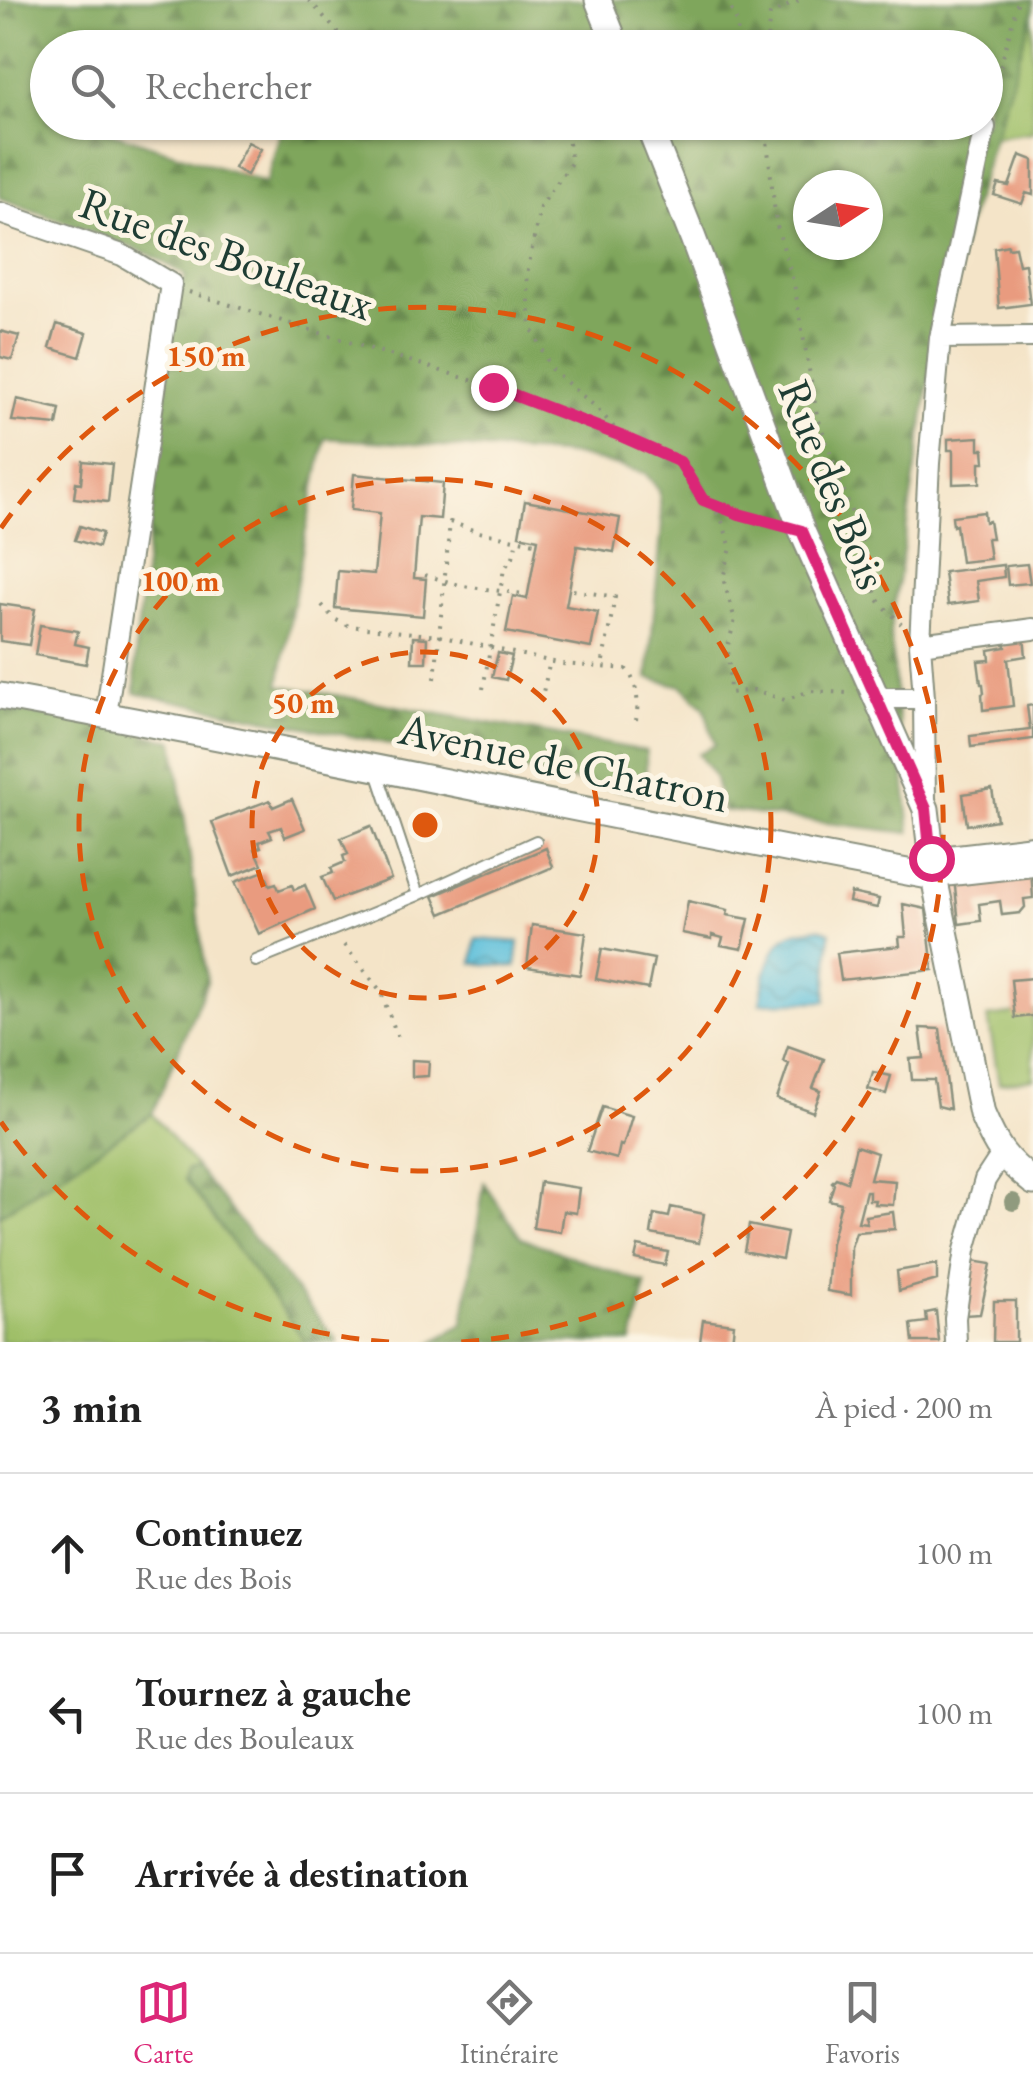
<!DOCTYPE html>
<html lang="fr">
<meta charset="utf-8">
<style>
:root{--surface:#fff;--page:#f2f2f2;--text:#222;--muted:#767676;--line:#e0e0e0;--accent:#db2777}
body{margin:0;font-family:"EB Garamond",serif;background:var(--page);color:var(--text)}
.compass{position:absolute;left:793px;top:170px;width:90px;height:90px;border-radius:50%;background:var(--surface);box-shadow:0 2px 8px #0004;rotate:78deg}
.stop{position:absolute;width:30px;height:30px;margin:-22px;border:8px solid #db2777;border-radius:50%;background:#fff}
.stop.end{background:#db2777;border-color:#fff;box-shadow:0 2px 10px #0008}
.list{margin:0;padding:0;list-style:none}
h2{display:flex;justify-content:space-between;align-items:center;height:130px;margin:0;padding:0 40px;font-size:42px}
h2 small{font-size:32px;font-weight:400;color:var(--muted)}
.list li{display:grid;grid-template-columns:65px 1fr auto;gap:30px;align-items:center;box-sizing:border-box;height:160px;padding:0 40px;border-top:2px solid var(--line)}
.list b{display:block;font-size:38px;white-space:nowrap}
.list p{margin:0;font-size:32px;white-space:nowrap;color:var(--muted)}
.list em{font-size:32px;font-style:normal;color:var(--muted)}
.icon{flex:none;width:55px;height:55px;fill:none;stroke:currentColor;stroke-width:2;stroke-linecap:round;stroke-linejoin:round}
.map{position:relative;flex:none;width:1033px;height:1342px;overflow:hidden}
.search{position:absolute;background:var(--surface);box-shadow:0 2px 8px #0004;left:30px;right:30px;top:30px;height:110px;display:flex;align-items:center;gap:25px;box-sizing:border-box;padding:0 35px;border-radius:55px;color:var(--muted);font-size:38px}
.sheet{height:610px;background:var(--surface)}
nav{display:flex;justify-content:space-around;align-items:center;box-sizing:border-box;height:140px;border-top:2px solid var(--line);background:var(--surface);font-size:28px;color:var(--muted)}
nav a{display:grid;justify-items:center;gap:5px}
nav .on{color:var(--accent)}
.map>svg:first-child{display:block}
</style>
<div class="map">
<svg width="1033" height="1342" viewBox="0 0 1033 1342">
<defs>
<pattern id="forest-firs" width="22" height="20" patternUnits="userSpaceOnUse" patternTransform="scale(2.5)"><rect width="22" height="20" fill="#7fa65c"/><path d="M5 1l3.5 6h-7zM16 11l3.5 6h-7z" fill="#67884d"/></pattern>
<pattern id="water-waves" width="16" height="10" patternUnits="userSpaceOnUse" patternTransform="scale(2.5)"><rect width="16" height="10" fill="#5dc0db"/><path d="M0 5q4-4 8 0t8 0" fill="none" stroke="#4c9db2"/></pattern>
</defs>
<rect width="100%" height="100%" fill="#fcf5e5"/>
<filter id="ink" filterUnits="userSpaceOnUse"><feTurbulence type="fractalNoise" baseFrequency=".01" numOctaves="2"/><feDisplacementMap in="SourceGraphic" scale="20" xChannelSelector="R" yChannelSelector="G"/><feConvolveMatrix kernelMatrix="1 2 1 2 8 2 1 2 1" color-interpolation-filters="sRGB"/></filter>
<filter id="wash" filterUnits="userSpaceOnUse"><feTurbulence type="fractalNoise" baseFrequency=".0048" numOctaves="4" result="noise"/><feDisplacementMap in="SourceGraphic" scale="40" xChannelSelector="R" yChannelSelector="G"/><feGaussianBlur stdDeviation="2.25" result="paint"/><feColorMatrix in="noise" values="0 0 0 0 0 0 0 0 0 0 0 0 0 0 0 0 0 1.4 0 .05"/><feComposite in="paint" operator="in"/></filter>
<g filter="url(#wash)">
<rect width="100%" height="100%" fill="#f4e4c8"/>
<path fill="#9fbf68" stroke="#5f7e4e" stroke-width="2.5" d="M1032,11l1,121 -39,5z
M1033,1011v67l-34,5 -11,-66z
M152,1114l44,54 -10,2 -1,10 121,162h-306v-127z"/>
<path fill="url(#forest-firs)" stroke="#4f7248" stroke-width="2.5" fill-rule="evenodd" d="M0,0h1033v11l-69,225 -28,101 -46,296 20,200 -187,-23 -9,-35 -16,-21 17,-9 -11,-38 -22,-21 -34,-8 14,-153 -3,-35 -14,-17 -70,-18 -250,-17 -20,97 -26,150 367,66v44l-511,-102 1,-51 41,-347 9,-19 -37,-22 -149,-56zM130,25l68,23h788v74l-703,1 -17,60 -174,-57 1,-4h-45v-74l73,-1zM808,185h60v60h-60z
M0,708l106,17 68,16 33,241 -55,132 -152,101z
M196,1168l142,174h-32l-121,-163 1,-9z
M484,1183l37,55 125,46 -14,58h-199l30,-18z"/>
<path fill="url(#water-waves)" stroke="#3e7e88" stroke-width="2.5" d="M819,928l11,4 -4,69 -66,2c4,-22 8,-54 27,-67 8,-6 22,-6 32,-8z
M476,939l43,3 -3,25 -43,-4z"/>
<g id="blocks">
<path fill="#e99b7f" d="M248,142l13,7 -14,26 -13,-7z
M1020,155l13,5v35l-7,-2 -4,11 -28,-9 4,-11 11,2z
M1008,245v3l7,-1 4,18 6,-1 5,40 -31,4 -5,-60z
M57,324l30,9 -7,24 -30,-9z
M0,331l19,5 -7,24 -12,-3z
M17,399l43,10 -3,16 -45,-4z
M979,437v12h5l1,13h-5v21l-27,1v-34h-5v-11z
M83,461l29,3 -4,38 -34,-4 2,-16 5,1z
M354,474l89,9 -3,36 -21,-2 -5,61 12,1 -3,37 -88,-8 3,-37 36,3 6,-61 -29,-3z
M525,501l95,17 -6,34 -37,-6 -11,60 32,6 -7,36 -85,-16 7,-36 14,3 11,-60 -19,-4z
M984,512l1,10 4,-1 3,17h-5l3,21 -29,3 -5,-37 -3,1 -1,-10z
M80,526l22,7 -4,14 -23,-7z
M1027,564l3,19 -22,2 -2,-19z
M1003,565l1,12 -28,4 3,20 -31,4 -4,-33z
M0,604l35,5 -6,36 -29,-4z
M40,625l38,6 -3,13 14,3 -3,17 -51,-9z
M413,637l14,1 -1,24h-14z
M1024,637l2,19 -18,3 5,47 -30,4 -1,-16 2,-1 -1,-9h-2l-3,-23 12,-1 -1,-10 17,-3 -1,-8z
M498,653l14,3 -6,24 -14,-3z
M1033,705v34l-62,8 -1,-11 60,-7 -3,-23z
M992,789l5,31 -30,5 -4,-31z
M292,799l13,30 -20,8 -4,-10 -12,4 3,6 -13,5 2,5 -6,2 7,15 -30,12 -20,-54 58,-22 3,7z
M371,826l20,53 -58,22 -11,-24 11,-4 -2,-5 14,-6 -2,-6 5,-2 -7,-16z
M546,848l7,19 -112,47 -8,-18z
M1031,869l2,29 -9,1 1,8 -5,6 -18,2 -2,-14 -21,3 2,17 -22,3 -5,-46z
M264,871l6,14 6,-2 3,7 13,-5 2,5 11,-5 10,24 -56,25 -24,-52z
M851,893l28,6 -2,9 -28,-6z
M688,901l40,9 -1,5 22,4 -7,30 -21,-4 2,-7 -11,-3v4l-30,-6z
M903,904l23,5 7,61 -92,10 -4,-27 63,-7 -1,-9h7z
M532,925l54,8 -6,42 -53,-8z
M602,949l52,10 -6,30 -52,-10z
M1033,978v38l-18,2 -4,-38z
M920,1028l20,1 10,80 -12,-3 -4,-26h-22l-2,-21 14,-1z
M788,1046l36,13 -11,29 8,3 -8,21 -36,-13 12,-35 -6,-3z
M412,1060l17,1 -1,15 -16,1z
M873,1072l18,4 -5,18 -18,-5z
M602,1107l30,9 -9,30 -3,-1 -3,14 -30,-8z
M856,1146l21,7 -7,26 25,2 -2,24 -19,-1 1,-4h-6v-9h-3l-8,31 9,1 -2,-7 28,-4 2,17 -39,3 -5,15v48l-24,-4 4,-48 10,-40 -12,-3 5,-16 -2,-2 4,-4 11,4z
M540,1182l39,6 -3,25 -13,-2 -3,21 -27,-4z
M671,1207l33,7 -5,29 -48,-9 3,-20 15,3z
M749,1225l38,8 -5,26 -38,-8z
M638,1246l30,6 -3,13 -30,-6z
M972,1261l19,3 -11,50 -16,1z
M937,1264v16l-38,11 -2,-20z
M994,1301h22v41h-23z
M936,1311l3,31h-26l-2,-18 16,-2 -1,-9z
M703,1320l31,4 -2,18h-32z"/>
</g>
</g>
<g filter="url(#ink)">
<use href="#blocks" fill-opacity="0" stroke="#8a907e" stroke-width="2.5"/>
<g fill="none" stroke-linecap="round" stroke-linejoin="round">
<defs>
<path id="service" d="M418,895l118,-54
M256,961l162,-66 -41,-123"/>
<path id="minor" d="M0,213l122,42 49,29 -65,431
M940,338l93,-1
M920,644l113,-15
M878,698h46
M925,802l-1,-104 -4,-54 9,-181 11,-125 45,-211
M931,858l102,-12
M934,877l99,-11
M956,1342l-1,-24 10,-68 20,-70 17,-26"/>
<path id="tertiary" d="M598,0l19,48
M647,122l46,116 109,293 124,278 8,68 48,237c14,33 22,45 51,68
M0,696c312,56 622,124 934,181"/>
</defs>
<use href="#service" stroke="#8a907e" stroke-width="14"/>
<use href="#minor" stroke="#8a907e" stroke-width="24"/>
<use href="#tertiary" stroke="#8a907e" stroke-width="29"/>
<path stroke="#8a907e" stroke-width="4" stroke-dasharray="2.5 8" stroke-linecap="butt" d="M309,0l43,48
M727,0l10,23 1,15 5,10
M766,48l4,-34 30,-14
M990,107l28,-107
M567,122l4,41 -31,44 -13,67 4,53 20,42 46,39 21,24
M765,122l11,101 18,61 23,131 44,124 7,32 10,29 23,24
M189,292l304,95 128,49 59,26 23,38 36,14 36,10
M711,503l11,18 9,27 -8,30 12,42 -7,25 2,48 24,-3 31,10 25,-9 38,2
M425,575l38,11 61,8
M573,590l42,7 -13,69
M322,605l12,14 15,7 90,10 123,28 64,5c12,13 13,35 10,51
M435,679l15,-157 29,10 56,11
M483,689l21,-120 9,-12 4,-18
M541,701l9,-40
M344,945l36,45 20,53"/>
<use href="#service" stroke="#fff" stroke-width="10"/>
<use href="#minor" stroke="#fff" stroke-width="20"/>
<use href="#tertiary" stroke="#fff" stroke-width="25"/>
</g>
<circle fill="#909a7e" cx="1013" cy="1202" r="9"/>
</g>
<g fill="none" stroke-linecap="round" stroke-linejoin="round" filter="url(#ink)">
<path stroke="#db2777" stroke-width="12" d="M493,387l128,49 59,26 23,38 36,14 63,17 124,278 5,49"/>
</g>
<g fill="none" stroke="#de580e" stroke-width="5" stroke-dasharray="18 12">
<circle cx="425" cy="825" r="173"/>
<circle cx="425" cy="825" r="346"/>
<path d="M389 1342A518 518 0 0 1 1 1122M1 528A518 518 0 1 1 461 1342"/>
</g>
<g text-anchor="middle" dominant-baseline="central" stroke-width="10" stroke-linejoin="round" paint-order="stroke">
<g font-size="45" fill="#1f3d34" stroke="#fcf5e5">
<text transform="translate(227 253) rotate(20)">Rue des Bouleaux</text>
<text transform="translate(834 484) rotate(68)">Rue des Bois</text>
<text transform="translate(564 762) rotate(12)">Avenue de Chatron</text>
</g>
</g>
<circle cx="425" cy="825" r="15" fill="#de580e" stroke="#fcf5e5" stroke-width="5"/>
<g font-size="30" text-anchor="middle" font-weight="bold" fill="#de580e" stroke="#fcf5e5" stroke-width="10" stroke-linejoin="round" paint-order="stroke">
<text x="206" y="366">150 m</text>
<text x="180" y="591">100 m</text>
<text x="303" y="713">50 m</text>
</g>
</svg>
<svg class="compass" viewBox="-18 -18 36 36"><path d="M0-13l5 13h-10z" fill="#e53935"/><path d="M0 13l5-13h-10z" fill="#767676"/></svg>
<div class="stop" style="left:931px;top:858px"></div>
<div class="stop end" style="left:493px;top:387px"></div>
<div class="search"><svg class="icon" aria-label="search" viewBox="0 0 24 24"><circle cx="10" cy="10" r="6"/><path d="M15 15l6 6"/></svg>Rechercher</div>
</div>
<section class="sheet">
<h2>3 min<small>À pied · 200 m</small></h2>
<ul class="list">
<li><svg class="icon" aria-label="ahead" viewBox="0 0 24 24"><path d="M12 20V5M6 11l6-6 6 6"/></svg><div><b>Continuez</b><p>Rue des Bois</p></div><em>100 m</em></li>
<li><svg class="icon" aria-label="left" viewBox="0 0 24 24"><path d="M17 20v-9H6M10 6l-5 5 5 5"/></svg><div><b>Tournez à gauche</b><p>Rue des Bouleaux</p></div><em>100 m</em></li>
<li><svg class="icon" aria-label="arrive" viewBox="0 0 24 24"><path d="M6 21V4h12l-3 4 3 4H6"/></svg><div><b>Arrivée à destination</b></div></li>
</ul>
</section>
<nav>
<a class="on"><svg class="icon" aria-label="map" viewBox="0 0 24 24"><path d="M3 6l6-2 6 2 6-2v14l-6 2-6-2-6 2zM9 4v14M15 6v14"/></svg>Carte</a>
<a><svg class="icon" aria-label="directions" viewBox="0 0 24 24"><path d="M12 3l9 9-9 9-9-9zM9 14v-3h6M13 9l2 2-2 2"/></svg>Itinéraire</a>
<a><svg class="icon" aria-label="saved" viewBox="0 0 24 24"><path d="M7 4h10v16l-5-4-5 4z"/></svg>Favoris</a>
</nav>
